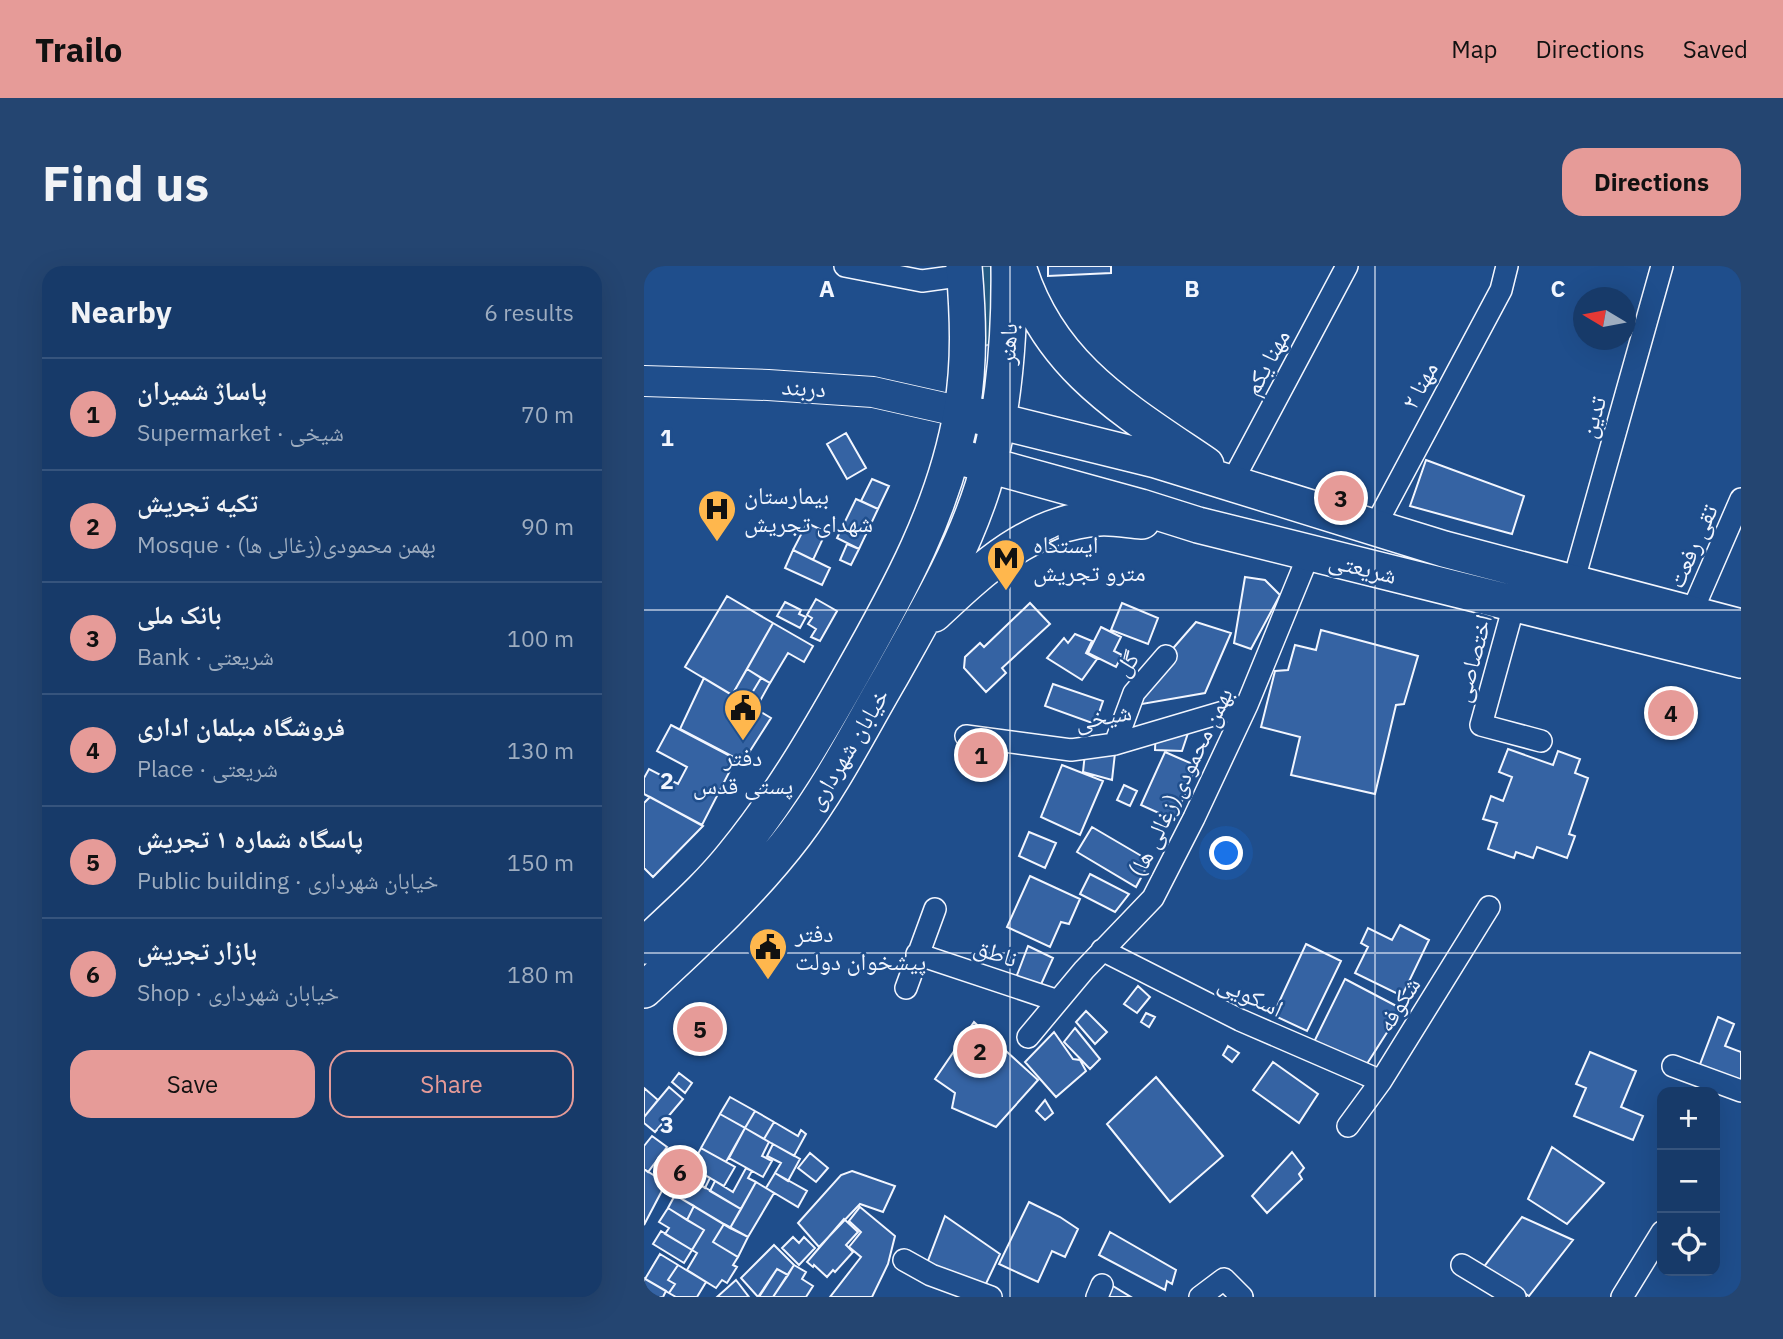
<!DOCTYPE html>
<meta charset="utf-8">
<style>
:root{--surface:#173a69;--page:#244571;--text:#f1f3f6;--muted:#9eadc0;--line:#36547d;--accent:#e69b98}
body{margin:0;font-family:"IBM Plex Sans","Noto Naskh Arabic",sans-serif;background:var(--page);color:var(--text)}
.controls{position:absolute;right:21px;bottom:21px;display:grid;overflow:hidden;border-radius:14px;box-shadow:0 7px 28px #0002}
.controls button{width:63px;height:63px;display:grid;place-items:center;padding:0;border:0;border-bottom:2px solid var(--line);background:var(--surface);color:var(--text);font:35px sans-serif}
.compass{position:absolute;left:929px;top:21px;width:63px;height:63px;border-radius:50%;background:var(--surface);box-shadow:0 7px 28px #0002;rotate:280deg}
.you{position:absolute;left:583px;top:588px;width:24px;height:24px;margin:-18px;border:5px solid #fff;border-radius:50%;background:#1a73e8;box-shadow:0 0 0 10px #1a73e833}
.badge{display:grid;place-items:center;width:46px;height:46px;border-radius:50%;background:var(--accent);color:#111;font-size:23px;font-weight:700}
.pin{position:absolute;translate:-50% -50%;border:4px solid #fff;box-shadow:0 2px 7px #0006}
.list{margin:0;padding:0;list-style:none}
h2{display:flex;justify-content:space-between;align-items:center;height:91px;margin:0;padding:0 28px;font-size:30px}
h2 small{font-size:23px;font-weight:400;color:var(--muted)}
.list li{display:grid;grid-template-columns:46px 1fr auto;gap:21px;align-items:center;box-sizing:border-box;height:112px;padding:0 28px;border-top:2px solid var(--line)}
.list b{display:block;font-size:26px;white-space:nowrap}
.list p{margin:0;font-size:23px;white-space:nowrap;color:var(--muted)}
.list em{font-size:23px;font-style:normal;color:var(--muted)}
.actions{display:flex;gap:14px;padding:21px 28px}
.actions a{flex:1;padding:16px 0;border:2px solid var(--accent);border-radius:21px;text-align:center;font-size:24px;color:var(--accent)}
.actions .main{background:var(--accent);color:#111}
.icon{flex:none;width:38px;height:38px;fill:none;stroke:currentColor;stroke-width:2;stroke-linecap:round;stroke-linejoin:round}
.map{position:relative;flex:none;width:1097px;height:1031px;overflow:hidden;border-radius:21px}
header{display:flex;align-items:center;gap:42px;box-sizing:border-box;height:98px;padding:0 35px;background:var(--accent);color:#111}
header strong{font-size:33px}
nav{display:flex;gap:38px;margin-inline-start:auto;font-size:24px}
.intro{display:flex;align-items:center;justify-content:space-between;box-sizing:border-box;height:168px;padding:0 42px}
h1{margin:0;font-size:49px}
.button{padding:18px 32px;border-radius:21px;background:var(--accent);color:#111;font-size:24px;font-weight:700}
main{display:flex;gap:42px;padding:0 42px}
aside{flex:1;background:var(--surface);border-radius:21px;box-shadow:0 7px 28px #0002}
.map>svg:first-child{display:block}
</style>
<header>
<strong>Trailo</strong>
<nav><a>Map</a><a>Directions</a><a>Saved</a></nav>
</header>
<div class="intro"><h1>Find us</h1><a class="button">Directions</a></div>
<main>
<aside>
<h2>Nearby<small>6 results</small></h2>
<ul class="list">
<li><span class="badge">1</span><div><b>پاساژ شمیران</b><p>Supermarket · شیخی</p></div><em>70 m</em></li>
<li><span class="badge">2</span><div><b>تکیه تجریش</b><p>Mosque · بهمن محمودی(زغالی ها)</p></div><em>90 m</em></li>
<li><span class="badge">3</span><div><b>بانک ملی</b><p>Bank · شریعتی</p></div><em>100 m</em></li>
<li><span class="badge">4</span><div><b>فروشگاه مبلمان اداری</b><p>Place · شریعتی</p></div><em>130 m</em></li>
<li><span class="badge">5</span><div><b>پاسگاه شماره ۱ تجریش</b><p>Public building · خیابان شهرداری</p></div><em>150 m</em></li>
<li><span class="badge">6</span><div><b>بازار تجریش</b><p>Shop · خیابان شهرداری</p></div><em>180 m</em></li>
</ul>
<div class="actions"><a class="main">Save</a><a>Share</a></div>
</aside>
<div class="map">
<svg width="1097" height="1031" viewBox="0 0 1097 1031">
<rect width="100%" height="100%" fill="#1f4e8c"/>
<path fill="#245a82" stroke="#a8bbd7" stroke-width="2" d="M335,0h12l4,77 -11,3z"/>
<path fill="#3563a3" stroke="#f2f6ff" stroke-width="2" d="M404,0h63v7l-63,3z
M202,167l20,35 -19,11 -20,-35z
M782,194l98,36 -12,38 -102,-28z
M228,213l17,7 -11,23 -17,-8z
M212,233l22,10 -19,40 -22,-11z
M163,257l19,9 -13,28 -20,-10z
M203,278l12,5 -8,16 -11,-5z
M149,284l37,18 -8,17 -37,-17z
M601,311l20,3 15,15 -29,54 -17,-6z
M83,330l46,27 -41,72 -47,-28z
M172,333l21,12 -17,30 -9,-4 5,-8 -8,-5 4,-6 -5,-3z
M141,336l16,8 -2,4 7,3 -6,11 -23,-12z
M386,337l20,21 -48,44 4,5 -20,19 -22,-24 1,-11 15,-14 4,4z
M478,337l36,15 -10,26 -37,-14z
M552,356l35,11 -26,60 -63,11 -8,-11z
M129,357l40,23 -9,16 -16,-9 -18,30 -23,-14z
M457,361l20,10 -7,14 8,4 -6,12 -28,-14z
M677,364l97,26 -14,48 -8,1 -21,89 -84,-19 9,-38 -39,-10 14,-56 13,-1 7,-25 21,5z
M431,368l17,7 -6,12 11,6 -15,21 -35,-22 17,-20 4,5z
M103,403l14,9 -15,25 -14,-8z
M60,412l67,40 -28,44 -63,-33z
M117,412l9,5 -14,25 -10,-5z
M409,418l50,17 -8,23 -50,-18z
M1019,424l30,11 -13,35 -30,-11z
M548,455l-10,30 -27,-1 1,-23z
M27,459l65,34 -34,66 -58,-31v-16l5,-9 29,15 9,-17 -30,-16z
M864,483l45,16 5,-14 22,8 -5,14 13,5 -19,56 6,2 -8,22 -30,-11 -4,11 -17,-6 -2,6 -26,-9 9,-26 -14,-4 8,-23 12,5 9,-24 -13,-5z
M521,486l32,14 -23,54 -33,-15z
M441,487h30l-3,27 -29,-8z
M418,499l41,16 -23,54 -39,-18z
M480,519l13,6 -7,15 -13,-6z
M6,531l53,29 -50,51 -9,-9v-65z
M448,561l58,34 -14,26 -59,-35z
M385,566l27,11 -11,25 -26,-12z
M446,608l39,20 -14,18 -35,-18z
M386,610l50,23 -11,25 -8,-2 -11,25 -43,-20z
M756,659l29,15 -27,56 -47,-23 13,-26 -7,-4 7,-15 24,12z
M662,678l35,17 -34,70 -34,-16z
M384,680l25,12 -15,33 -24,-8z
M701,713l57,30 -39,61 -51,-24z
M494,720l12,11 -13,16 -13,-9z
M442,745l21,21 -12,12 -19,-22z
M502,747l9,4 -6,10 -8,-5z
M1074,751l16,7 -9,22 16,6v32l-42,-17z
M330,756l64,58 -42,47 -44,-19 3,-15 -20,-14z
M431,762l25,31 -10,10 -26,-27z
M410,766l19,27 7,1 6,11 -30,26 -31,-35z
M584,780l11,7 -7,9 -9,-7z
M946,786l46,19 -15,36 22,9 -10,24 -59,-24 12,-28 -10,-4z
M629,796l45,32 -19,29 -46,-33z
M35,807l13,10 -7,10 -13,-11z
M512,811l67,79 -53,46 -63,-78z
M25,821l14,12 -28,33 -11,-9v-6z
M0,822l14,12 -14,17z
M86,831l25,14 -10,17 -25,-14z
M401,834l8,13 -8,7 -9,-9z
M111,845l19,11 -10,17 -19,-11z
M76,848l25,14 -19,34 -25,-14z
M130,856l24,14 3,-6 5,4 -12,22 -30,-17z
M101,862l24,14 -7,14 10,5 -9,16 -34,-19z
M8,870l15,11 -19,25 -4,-3v-23z
M129,878l27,15 -12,22 -13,-8 6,-10 -14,-7z
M908,881l52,36 -37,41 -39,-25z
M57,882l34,19 -11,19 -33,-19z
M648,886l12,16 -5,6 3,5 -35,34 -15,-17z
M166,887l18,15 -12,14 -18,-14z
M47,901l19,11 -5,10 -19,-12z
M102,902l6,3 -4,7 8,4 -15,27 -31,-18 5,-10 18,11z
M0,903l22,14 -22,42z
M208,905l43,15 -12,26 -23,-8 -41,43 -21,-24 43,-48z
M131,907l32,18 -9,16 -32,-19z
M42,910l55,33 -11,19 -55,-33z
M112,916l18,11 -26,44 -18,-9z
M31,929l19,11 -7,14 -19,-12z
M385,936l31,15 18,12 -13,28 -13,-6 -14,31 -39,-18z
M50,940l30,18 -11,18 25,15 -5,8 4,2 -10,16 -5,-3 -6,8 -29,-18 10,-17 -5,-3 12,-20 -17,-10z
M216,941l35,29 -7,28 -16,33h-42l31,-40 -12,-10 12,-15 -12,-11z
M24,942l36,22 -12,20 -27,-16 4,-6 -10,-6z
M301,950l55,38 -17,36 -57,-24z
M878,951l51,23 -44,56 -46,-28z
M200,953l14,13 -12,13 7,7 -18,20 -2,-2 -6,7 -13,-12 -1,2 -6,-5z
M80,958l24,13 -10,20 -25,-15z
M17,965l31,19 -8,13 -31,-19z
M466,966l66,38 -4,14 -5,-3 -2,9 -66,-35z
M149,971l6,6 5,-6 11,11 -16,17 -17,-17z
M130,979l20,20 -6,10 -11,-6 -19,28 -17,-19z
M16,988l18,11 -10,15 7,4 -6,9 -24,-14z
M34,999l28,17 -9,15h-21l-7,-4 6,-9 -7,-4z
M150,999l12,7 -4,7 11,7 -7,11h-33z
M133,1003l11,6 -15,22h-14z
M0,1012l22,13 -3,6h-19z
M92,1014l13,17h-32z
M464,1017l23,14h-30z"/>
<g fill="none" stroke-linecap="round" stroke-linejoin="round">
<defs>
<path id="street" d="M201,0l77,15 43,-6
M588,216l115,-216
M730,262l127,-238 6,-24
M929,317l89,-317
M870,339l-33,120 60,16
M1047,348l50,-115
M322,470l105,14 44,-6 132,-39
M471,478l19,-51 32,-37
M458,684l138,70 141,61
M273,688l141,47
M262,722l29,-79
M384,771l56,-67 69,-72 41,-80 53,-113 62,-151
M1029,800l68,25
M704,860l33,-45 108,-174
M260,994l27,15 60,22
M818,999l53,32
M453,1031l5,-12
M556,1031l24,-18 18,18
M978,1031l40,-65"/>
<path id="secondary" d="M0,115l124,4 105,7 89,20"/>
<path id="primary" d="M374,0c30,100 107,144 188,199
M318,146l194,48 288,89 297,78
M308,189l189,52 57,18 543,135
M290,348c47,-44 97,-92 165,-96 14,-1 29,2 43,3
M0,680c31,-30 63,-57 90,-91 45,-55 81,-116 116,-178 48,-84 96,-171 112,-268 8,-48 6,-94 2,-143
M0,724c53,-49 107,-98 151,-156 37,-49 65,-105 96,-158 34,-61 71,-123 92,-190 21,-72 27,-145 26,-220"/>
</defs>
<use href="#street" stroke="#f2f6ff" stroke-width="24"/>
<use href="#secondary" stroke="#f2f6ff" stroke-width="32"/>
<use href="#primary" stroke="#f2f6ff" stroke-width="38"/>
<use href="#street" stroke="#1f4e8c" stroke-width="21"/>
<use href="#secondary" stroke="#1f4e8c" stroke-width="30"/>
<use href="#primary" stroke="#1f4e8c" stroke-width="35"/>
</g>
<path fill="none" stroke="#f2f6ff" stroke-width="2" stroke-opacity="0.55" d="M366,0v1031M731,0v1031M0,344h1097M0,687h1097"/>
<defs>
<symbol id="hospital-pin" viewBox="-11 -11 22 30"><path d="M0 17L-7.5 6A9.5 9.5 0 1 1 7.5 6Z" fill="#ffb74d" stroke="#1f4e8c"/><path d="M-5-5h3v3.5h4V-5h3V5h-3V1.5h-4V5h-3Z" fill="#111"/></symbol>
<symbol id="metro-pin" viewBox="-11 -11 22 30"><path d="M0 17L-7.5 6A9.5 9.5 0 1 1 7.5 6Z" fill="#ffb74d" stroke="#1f4e8c"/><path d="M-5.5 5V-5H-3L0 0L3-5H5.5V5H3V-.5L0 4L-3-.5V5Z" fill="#111"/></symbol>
<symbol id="civic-pin" viewBox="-11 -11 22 30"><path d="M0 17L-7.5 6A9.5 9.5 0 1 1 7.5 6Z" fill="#ffb74d" stroke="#1f4e8c"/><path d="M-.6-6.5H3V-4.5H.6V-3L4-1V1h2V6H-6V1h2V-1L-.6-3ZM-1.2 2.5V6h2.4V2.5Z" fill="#111"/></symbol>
</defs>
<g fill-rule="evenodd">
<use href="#hospital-pin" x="51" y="221" width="44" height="60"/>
<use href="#metro-pin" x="340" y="270" width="44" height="60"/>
<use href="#civic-pin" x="77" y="420" width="44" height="60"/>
<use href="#civic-pin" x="102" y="659" width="44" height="60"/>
</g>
<g text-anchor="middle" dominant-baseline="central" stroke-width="5" stroke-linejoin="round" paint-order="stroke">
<g font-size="24" fill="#f2f6ff" stroke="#1f4e8c">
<text transform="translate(363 78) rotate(-87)">باهنر</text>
<text transform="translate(622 96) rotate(-62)">مهنا یکم</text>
<text transform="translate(775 119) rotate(-62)">مهنا ۲</text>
<text transform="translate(160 121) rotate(4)">دربند</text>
<text transform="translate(948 151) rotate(-74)">تدین</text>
<text transform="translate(1048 280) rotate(-66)">تقی رفعت</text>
<text transform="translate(719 301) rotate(14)">شریعتی</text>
<text transform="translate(828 392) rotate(-75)">اختصاصی</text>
<text transform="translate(482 397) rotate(-51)">گل</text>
<text transform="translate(459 450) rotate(-11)">شیخی</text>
<text transform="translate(203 483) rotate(-59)">خیابان شهرداری</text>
<text transform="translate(536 516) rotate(-64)">بهمن محمودی(زغالی ها)</text>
<text transform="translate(352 686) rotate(19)">ناطق</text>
<text transform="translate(607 729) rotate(25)">اسکویی</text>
<text transform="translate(754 738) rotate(-58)">شکوفه</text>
</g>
<g font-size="24" fill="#f2f6ff" stroke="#1f4e8c" text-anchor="start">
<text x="100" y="229">بیمارستان<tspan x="100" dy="28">شهدای تجریش</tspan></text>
<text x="389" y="278">ایستگاه<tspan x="389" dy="28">مترو تجریش</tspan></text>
<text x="99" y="491" text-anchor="middle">دفتر<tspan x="99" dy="28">پستی قدس</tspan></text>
<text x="151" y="667">دفتر<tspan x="151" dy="28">پیشخوان دولت</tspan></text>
</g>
</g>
<g font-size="23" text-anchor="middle" font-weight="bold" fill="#f2f6ff" stroke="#1f4e8c" stroke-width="5" stroke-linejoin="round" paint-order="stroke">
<text x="183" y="31">A</text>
<text x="548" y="31">B</text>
<text x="914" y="31">C</text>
<text x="23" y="180">1</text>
<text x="23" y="523">2</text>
<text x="23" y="867">3</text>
</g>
</svg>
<div class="controls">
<button>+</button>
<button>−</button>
<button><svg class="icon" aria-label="locate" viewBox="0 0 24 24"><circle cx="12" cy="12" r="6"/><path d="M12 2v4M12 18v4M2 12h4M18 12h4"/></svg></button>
</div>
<svg class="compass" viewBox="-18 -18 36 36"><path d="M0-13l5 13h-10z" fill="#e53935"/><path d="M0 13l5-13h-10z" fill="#9eadc0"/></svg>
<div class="you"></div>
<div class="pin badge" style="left:337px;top:489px">1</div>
<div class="pin badge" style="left:336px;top:785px">2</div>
<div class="pin badge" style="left:697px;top:232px">3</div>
<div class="pin badge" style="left:1027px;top:447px">4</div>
<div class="pin badge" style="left:56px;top:763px">5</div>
<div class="pin badge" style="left:36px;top:906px">6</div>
</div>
</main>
